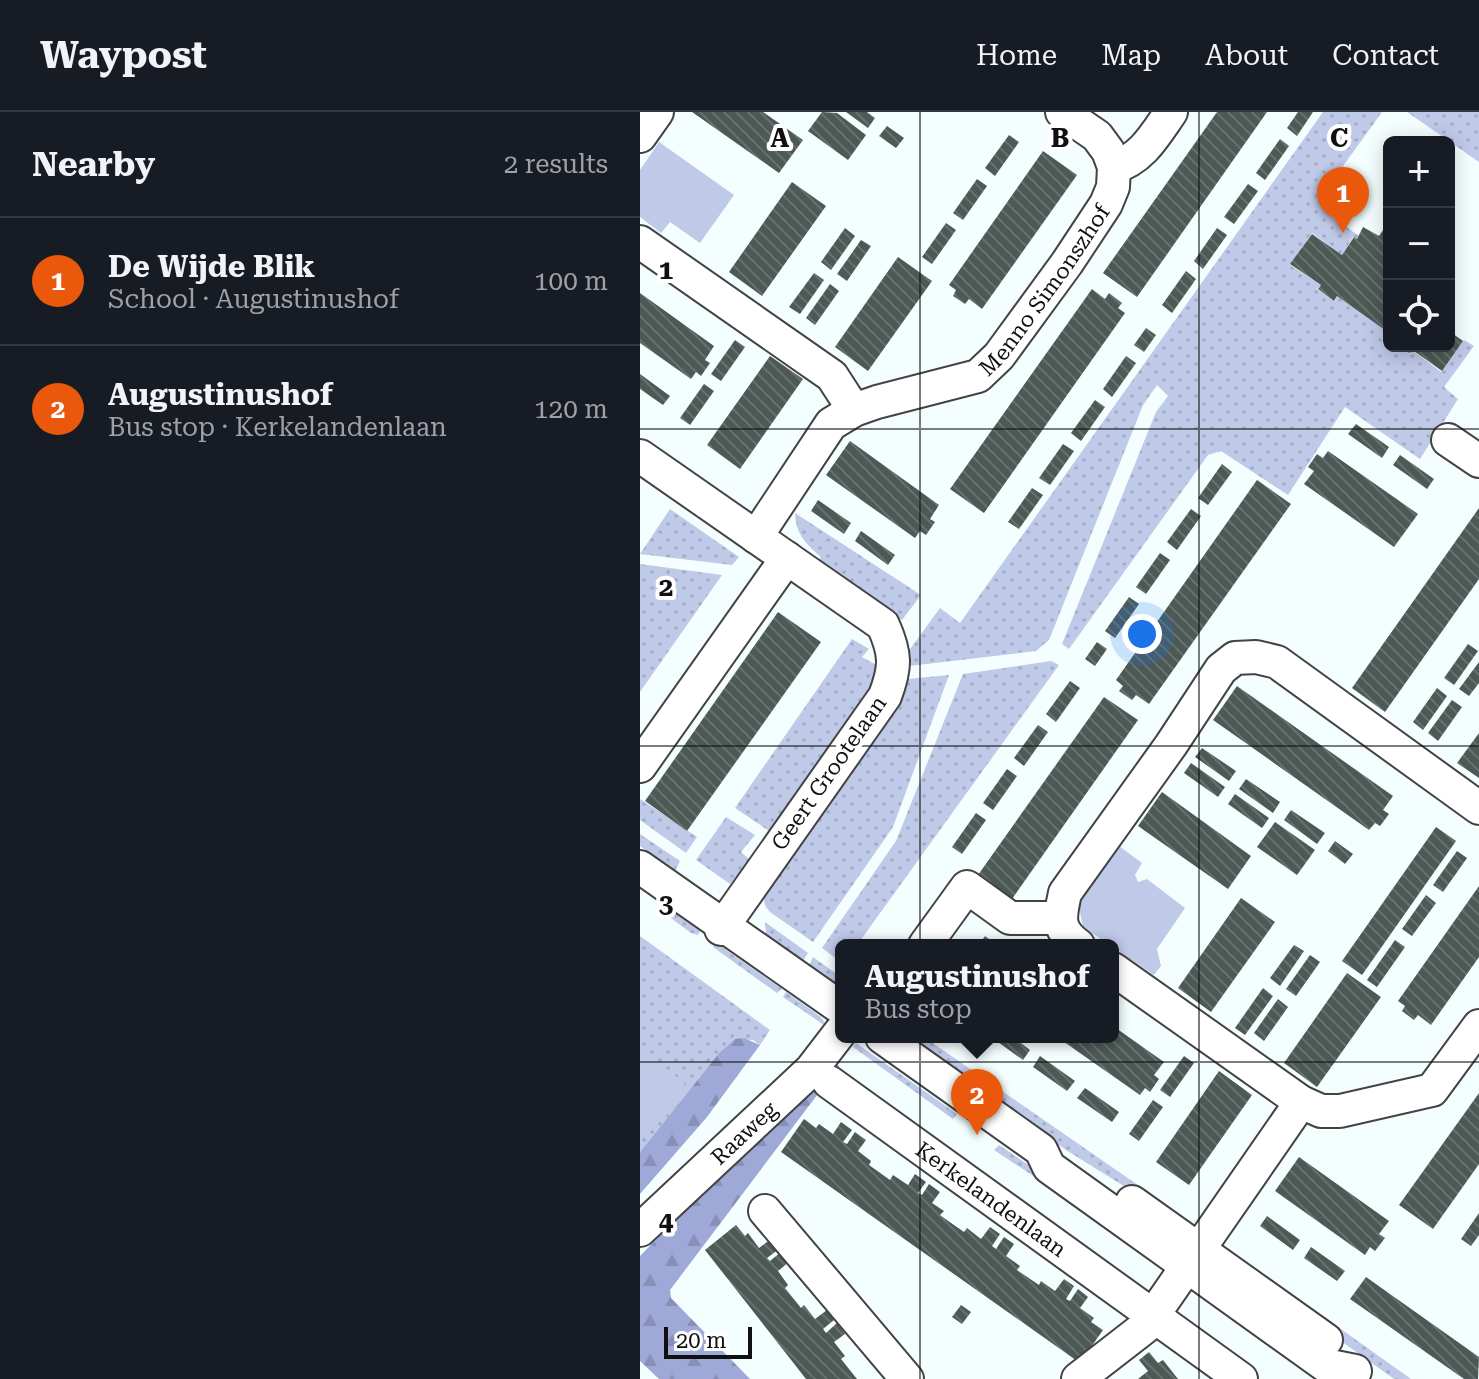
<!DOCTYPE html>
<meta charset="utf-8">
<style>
:root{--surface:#171b24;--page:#20242c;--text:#f1f3f6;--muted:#9ea1a6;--line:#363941;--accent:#ea580c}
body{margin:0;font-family:"Roboto Serif",serif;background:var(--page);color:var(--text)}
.controls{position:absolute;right:24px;top:24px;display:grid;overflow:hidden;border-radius:12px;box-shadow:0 4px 20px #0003}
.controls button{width:72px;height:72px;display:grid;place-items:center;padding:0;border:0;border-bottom:2px solid var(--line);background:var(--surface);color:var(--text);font:40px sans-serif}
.scale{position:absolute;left:24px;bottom:20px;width:88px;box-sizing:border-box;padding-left:8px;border:4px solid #101010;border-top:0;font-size:22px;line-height:28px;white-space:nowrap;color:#101010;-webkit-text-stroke:6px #fff;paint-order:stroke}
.you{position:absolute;left:502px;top:522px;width:28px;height:28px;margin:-20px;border:6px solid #fff;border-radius:50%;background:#1a73e8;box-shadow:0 0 0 12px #1a73e833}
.badge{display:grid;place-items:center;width:52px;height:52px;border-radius:50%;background:var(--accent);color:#fff;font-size:26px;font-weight:700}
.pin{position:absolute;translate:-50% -66px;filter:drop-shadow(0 2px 4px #0008)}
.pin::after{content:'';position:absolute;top:42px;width:28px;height:24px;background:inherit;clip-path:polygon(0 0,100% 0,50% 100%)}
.popup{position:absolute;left:195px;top:827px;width:284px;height:104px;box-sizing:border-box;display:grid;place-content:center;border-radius:12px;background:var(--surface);filter:drop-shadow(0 2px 6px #0005);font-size:26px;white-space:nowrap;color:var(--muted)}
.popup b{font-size:30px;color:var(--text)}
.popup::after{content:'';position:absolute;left:50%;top:100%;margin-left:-16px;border:16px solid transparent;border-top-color:var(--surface)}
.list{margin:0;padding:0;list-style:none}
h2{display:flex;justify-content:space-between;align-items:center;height:104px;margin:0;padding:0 32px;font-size:34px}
h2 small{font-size:26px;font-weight:400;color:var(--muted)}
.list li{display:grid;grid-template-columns:52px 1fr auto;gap:24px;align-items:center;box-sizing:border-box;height:128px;padding:0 32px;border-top:2px solid var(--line)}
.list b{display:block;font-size:30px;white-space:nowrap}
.list p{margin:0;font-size:26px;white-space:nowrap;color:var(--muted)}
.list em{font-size:26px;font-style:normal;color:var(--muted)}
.icon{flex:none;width:44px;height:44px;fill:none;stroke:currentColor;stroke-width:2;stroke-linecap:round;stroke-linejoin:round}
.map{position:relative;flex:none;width:839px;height:1267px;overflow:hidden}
header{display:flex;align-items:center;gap:48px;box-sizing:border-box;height:112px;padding:0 40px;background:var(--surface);border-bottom:2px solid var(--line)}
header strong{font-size:38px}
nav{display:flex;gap:44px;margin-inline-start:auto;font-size:28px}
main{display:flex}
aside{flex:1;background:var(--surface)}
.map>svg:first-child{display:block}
</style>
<header>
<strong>Waypost</strong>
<nav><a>Home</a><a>Map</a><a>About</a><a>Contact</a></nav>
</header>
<main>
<aside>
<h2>Nearby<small>2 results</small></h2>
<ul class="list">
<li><span class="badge">1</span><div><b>De Wijde Blik</b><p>School · Augustinushof</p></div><em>100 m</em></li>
<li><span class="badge">2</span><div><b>Augustinushof</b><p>Bus stop · Kerkelandenlaan</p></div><em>120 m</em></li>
</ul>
</aside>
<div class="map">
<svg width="839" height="1267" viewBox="0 0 839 1267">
<defs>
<pattern id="grass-dots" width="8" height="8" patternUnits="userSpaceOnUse" patternTransform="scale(2)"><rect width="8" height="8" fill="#bfc9e8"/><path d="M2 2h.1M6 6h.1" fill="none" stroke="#a3acc6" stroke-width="1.8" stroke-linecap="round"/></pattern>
<pattern id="forest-firs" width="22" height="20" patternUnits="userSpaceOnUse" patternTransform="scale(2)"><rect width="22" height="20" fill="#9fa9d8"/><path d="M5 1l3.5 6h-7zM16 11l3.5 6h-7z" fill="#8890b8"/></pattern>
<pattern id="building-back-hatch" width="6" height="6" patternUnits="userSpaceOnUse" patternTransform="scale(2)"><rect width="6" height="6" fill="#4d5955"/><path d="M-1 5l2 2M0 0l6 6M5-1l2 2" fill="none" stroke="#68706e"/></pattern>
</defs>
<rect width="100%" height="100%" fill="#f4fefe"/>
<path fill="url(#grass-dots)" d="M683,0h59l-62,86 18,5 -8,12 29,21 -3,3 -3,-2 -11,18 -30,-22 -22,32 31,20 -4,4 18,12 2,-5 52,37v13h10l11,8 2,-4 29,22 23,-32 10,6 -30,41 14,12 -38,60 -75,-52 -57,88 -67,-44 -13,4 -139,194 -7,-5 94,-232 12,-16 -11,-11 -14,20 -94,235 -13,11 -127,15 -1,-14 32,-44 20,15z
M767,0h72v50z
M30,397l69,48 -7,8 -92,-11z
M155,401l126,82 -19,25 -84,-59 3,-4c-16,-14 -25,-23 -26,-44z
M0,452l82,11 -82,117z
M212,527l17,10 -7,8 18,10 -10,25 -98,141 -37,-25z
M411,549l8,4 -202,280h-16v17l-19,-14 74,-107 67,-167z
M309,563l-56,152 -80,115 -43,-30c-6,-7 -8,-11 -4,-20l129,-181 13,-32z
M0,687l57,38 -11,16 -46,-33z
M86,705l29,18 -14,17 10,9 -21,23 -34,-24z
M0,722l40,27 -5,10 -35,-25z
M24,793l36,26 -2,4 -7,-2 -31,-23z
M125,810l43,31 -5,8 -37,-27z
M0,824l130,94 -10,15 -7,-5 -18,-1 -16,14 -79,99z
M76,831l66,46 -5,4 -64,-46z
M173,845l28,20v13l-32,-24z
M146,880l35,25 6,10 -44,-30z
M265,925h19l224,155 -5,6 -77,-48z
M216,931l101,71 -4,5 -100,-72z
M359,1033l123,83 -51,-27 -77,-51z
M628,1165l143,102h-17l-131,-94z"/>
<path fill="url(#forest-firs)" d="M104,926l16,7 -53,72 -67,77v-42l79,-99 16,-14z
M194,947l5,7 -169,224 1,8 79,81h-91l-19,-18v-105z"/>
<path fill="#bfc9e8" d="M19,30l75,53 -34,48 -30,-21 -9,11 -21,-16v-47z
M475,731l27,20 -7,12 3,7 9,-3 38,29 -28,41 4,17 -7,9 -71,-48 -5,-25z
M0,934l45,38 -45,52z"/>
<path fill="url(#building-back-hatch)" d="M52,0h71l40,28 -24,33z
M182,0l15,1 29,22 -18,25 -40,-29z
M206,0h21l8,6 -7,10z
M577,0h50l-130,185 -34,-24z
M658,0h15l-16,24 -10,-8z
M247,14l17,12 -8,10 -17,-12z
M369,23l10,7 -24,34 -10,-8z
M640,27l9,7 -24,34 -9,-7z
M403,39l34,24 -95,134 -13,-10 -4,5 -12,-8 3,-6 -7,-5z
M337,67l10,7 -24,34 -10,-7z
M152,70l34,24 -64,90 -33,-24z
M608,72l10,7 -24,33 -10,-7z
M749,109v112l-52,-37 -3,5 -16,-12 3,-4 -31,-21 22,-30 30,21 12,-18 3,2 6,-12 16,9z
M306,111l10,7 -24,34 -10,-7z
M205,116l10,8 -24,34 -10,-8z
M577,116l10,7 -24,34 -9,-8z
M221,128l10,6 -24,35 -10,-7z
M258,145l34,24 -64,90 -33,-24z
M546,159l10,8 -24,34 -10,-8z
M174,161l10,7 -24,34 -11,-7z
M190,172l9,7 -24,34 -9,-7z
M452,177l13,10 4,-6 13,10 -4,5 7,5 -141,200 -34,-24z
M0,181l74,53 -9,14 5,3 -9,13 -5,-4 -5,7 -51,-36z
M506,216l10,7 -12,17 -10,-7z
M809,219l14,10 -21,30 -28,-20 -5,2 -10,-7h50z
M95,228l10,7 -24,34 -10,-7z
M130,244l33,23 -63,90 -33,-24z
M486,244l10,7 -24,34 -9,-8z
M0,262l30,22 -7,9 -23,-16z
M64,272l10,7 -24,34 -10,-7z
M455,288l10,7 -24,34 -10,-8z
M716,312l33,23 -7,11 -34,-24z
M210,329l89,64 -9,14 5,3 -9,13 -6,-4 -5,7 -89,-63z
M423,332l11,7 -24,34 -11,-7z
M688,339l90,63 -24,33 -90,-63 10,-13 -6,-4 9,-13 6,4z
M760,343l34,24 -7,10 -34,-24z
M582,352l10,8 -24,33 -10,-7z
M617,368l34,24 -142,200 -13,-9 -4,5 -13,-9 4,-5 -7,-6z
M392,376l11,7 -24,34 -11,-7z
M178,388l33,23 -7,11 -33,-23z
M839,396v71l-94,133 -33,-24z
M551,397l10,7 -24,34 -10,-8z
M221,419l34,24 -7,10 -33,-24z
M520,441l10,7 -24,34 -10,-7z
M489,485l10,7 -24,34 -10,-7z
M138,500l43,30 -134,189 -42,-30z
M457,530l10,7 -12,17 -10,-7z
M828,532l10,7 -24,34 -10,-7z
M839,550v21l-10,13 -10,-7z
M430,569l10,7 -24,34 -10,-8z
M597,574l156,110 -10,14 6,4 -9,12 -5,-3 -6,7 -156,-110z
M797,576l10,8 -24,34 -10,-8z
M464,585l34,23 -126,179 -14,-10 -3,5 -13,-8 4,-6 -8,-5z
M812,588l10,7 -24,34 -10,-8z
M398,613l10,7 -24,34 -10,-8z
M839,621v45l-22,-15z
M562,636l34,23 -7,10 -34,-24z
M551,651l34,24 -7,10 -34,-24z
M367,657l10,7 -24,34 -10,-7z
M606,667l34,23 -7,11 -34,-24z
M522,680l89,64 -23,33 -90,-63z
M595,682l34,24 -7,10 -34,-24z
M651,698l34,23 -8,11 -33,-24z
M336,701l10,7 -24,34 -10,-7z
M635,710l40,28 -18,25 -40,-28z
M796,715l20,14 -94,134 -20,-14z
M695,729l18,13 -8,10 -17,-13z
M817,739l10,7 -24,34 -10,-7z
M839,774v71l-48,68 -13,-10 -4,5 -12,-9 3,-5 -7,-5z
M786,783l10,8 -24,33 -10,-7z
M601,786l34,24 -64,90 -33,-24z
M345,824l12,9h-18z
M755,828l10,7 -28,40 -10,-7z
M654,833l10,6 -24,35 -10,-8z
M670,843l10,7 -24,34 -10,-7z
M707,861l34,24 -64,90 -33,-24z
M623,876l10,8 -28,39 -10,-7z
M638,887l10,8 -24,34 -10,-8z
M473,914l51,36 -10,13 5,4 -9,13 -5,-4 -5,7 -83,-58h56z
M351,925h22l17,13 -7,10z
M400,944l35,25 -8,10 -34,-24z
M544,944l10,7 -24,34 -10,-7z
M579,959l33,24 -63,90 -33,-23z
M445,976l34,24 -7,10 -35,-24z
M839,981v71l-46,65 -34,-24z
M513,988l10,7 -24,34 -10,-7z
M164,1007l12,9 3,-4 14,10 8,-12 11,8 -9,12 4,2 8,-12 11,8 -8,11 13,10 -2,4 21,15 3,-5 15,10 7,-11 11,8 -8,11 4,2 7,-11 11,8 -8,11 12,8 -4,4 4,3 20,14 3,-4 14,11 9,-12 10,7 -8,12 4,3 8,-12 10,7 -8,12 14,10 -3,4 22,15 2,-4 14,10 9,-12 10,7 -8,13 4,2 8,-12 10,8 -8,11 14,10 -3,4 12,8 -23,33 -299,-211z
M659,1045l90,64 -10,13 6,4 -10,13 -5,-4 -5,8 -90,-64z
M839,1101v22l-8,11 -10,-7z
M627,1104l33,24 -7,10 -33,-24z
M96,1113l9,11 3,-3 11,15 12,-9 8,10 -12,9 3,3 11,-9 8,10 -11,9 10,14 -3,3 16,20 3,-3 11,14 12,-9 7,10 -11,9 3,4 11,-10 8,11 -11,8 11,14 -4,3 16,20h-51l-101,-129z
M671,1135l34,24 -8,10 -33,-23z
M726,1165l113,80 -1,22h-14l-114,-80z
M321,1193l10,7 -9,12 -10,-7z
M509,1240l9,11 5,-3 15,19h-40l10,-8 -9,-11z"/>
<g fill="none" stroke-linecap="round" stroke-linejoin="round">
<defs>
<g id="minor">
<path d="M0,24l17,-24"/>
<path d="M474,55c28,-8 41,-32 57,-55"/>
<path d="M0,130l192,134 22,34"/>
<path d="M808,328l31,21"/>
<path d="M0,344l243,169c13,29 13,42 2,71l-164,233"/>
<path id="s1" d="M116,425l75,-113 23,-14 23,-8 101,-26 21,-20 68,-93 39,-59 7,-17 1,-20 -6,-16 -11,-15 -35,-24"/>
<path d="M0,654l147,-208"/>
<path d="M0,755l201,141"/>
<path d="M285,833l42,-58 43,31h49"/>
<path d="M438,833c-22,-16 -18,-28 -13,-52l106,-148 50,-76 14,-11 21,-1 21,5 202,146"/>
<path d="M473,857l188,133 20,9h19l92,-21 47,-64"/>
<path d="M242,925l159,113 8,17 276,198 30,6"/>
<path id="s2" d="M189,970l412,297"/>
<path d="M492,1090l194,138"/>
<path d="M125,1099l142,168"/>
<path id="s3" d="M0,1118l171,-160 30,-39"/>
<path d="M438,1267l67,-52 156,-225"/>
</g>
</defs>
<use href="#minor" stroke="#434343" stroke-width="36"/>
<use href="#minor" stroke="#fff" stroke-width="32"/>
</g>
<path fill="none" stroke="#101010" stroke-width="2" stroke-opacity="0.55" d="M280,0v1267M559,0v1267M0,317h839M0,634h839M0,950h839"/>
<g text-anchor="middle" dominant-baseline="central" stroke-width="8" stroke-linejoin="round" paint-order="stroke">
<g font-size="22" fill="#101010" stroke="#fff">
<text stroke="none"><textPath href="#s1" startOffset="400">Menno Simonszhof</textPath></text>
<text transform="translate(189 661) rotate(-55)">Geert Grootelaan</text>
<text stroke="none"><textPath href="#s3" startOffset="142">Raaweg</textPath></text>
<text stroke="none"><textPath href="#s2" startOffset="200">Kerkelandenlaan</textPath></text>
</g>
</g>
<g font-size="26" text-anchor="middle" font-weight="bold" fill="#101010" stroke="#fff" stroke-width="8" stroke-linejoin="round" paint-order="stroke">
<text x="140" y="35">A</text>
<text x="420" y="35">B</text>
<text x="699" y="35">C</text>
<text x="26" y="167">1</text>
<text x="26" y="484">2</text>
<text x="26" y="801">3</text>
<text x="26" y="1118">4</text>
</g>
</svg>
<div class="controls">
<button>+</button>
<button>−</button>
<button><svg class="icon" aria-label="locate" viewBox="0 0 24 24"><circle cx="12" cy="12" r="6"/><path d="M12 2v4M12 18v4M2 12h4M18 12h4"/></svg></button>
</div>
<div class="scale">20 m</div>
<div class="you"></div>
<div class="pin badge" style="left:703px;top:121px">1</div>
<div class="pin badge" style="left:337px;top:1023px">2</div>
<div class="popup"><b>Augustinushof</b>Bus stop</div>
</div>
</main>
